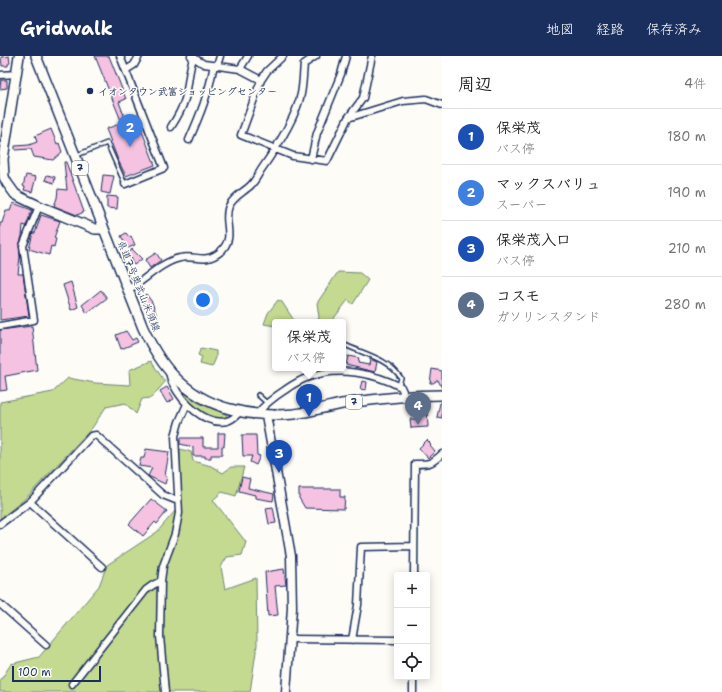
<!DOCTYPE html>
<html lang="ja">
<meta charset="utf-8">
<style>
:root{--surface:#fff;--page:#f6f6f6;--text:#202124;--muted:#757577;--line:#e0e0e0;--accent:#1b2f5e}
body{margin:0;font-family:"Shantell Sans","Klee One",sans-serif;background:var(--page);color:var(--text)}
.controls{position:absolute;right:12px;bottom:12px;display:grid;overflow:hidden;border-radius:4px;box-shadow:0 2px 10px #0003}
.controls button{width:36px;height:36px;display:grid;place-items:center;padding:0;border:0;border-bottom:1px solid var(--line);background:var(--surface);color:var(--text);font:20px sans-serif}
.scale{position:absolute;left:12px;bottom:10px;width:89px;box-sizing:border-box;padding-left:4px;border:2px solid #1b2f5e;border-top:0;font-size:11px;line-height:14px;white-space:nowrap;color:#1b2f5e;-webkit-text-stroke:3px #fdfcf7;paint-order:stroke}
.you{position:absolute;left:203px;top:244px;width:14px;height:14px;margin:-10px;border:3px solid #fff;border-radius:50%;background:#1a73e8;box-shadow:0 0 0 6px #1a73e833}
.badge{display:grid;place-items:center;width:26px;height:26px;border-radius:50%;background:var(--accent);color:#fff;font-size:13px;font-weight:700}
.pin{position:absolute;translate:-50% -33px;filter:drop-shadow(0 1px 2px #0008)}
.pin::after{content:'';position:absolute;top:21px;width:14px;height:12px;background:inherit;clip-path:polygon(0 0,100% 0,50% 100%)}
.popup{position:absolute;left:272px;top:263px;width:74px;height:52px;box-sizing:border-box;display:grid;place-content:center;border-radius:4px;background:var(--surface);filter:drop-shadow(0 1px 3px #0005);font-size:13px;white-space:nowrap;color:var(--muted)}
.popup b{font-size:15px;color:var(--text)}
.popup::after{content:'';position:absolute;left:50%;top:100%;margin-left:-8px;border:8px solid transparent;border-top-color:var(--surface)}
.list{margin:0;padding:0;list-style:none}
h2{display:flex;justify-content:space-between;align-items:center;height:52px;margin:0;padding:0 16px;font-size:17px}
h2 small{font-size:13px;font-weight:400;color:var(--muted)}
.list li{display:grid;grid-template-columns:26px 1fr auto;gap:12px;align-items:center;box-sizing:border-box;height:56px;padding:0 16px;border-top:1px solid var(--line)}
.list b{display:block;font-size:15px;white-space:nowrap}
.list p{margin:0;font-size:13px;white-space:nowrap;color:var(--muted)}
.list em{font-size:13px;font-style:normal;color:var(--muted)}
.icon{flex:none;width:22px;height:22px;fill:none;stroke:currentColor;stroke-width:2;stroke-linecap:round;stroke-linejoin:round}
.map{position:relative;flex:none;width:442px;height:636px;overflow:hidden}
header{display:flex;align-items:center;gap:24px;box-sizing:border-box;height:56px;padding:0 20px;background:var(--accent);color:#fff}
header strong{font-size:19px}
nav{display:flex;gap:22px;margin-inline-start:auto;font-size:14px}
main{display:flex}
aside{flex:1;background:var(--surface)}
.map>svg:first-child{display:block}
</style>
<header>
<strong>Gridwalk</strong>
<nav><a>地図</a><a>経路</a><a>保存済み</a></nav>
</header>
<main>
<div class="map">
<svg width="442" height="636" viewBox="0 0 442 636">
<rect width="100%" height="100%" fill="#fdfcf7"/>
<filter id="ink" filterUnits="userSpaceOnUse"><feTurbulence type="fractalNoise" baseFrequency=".025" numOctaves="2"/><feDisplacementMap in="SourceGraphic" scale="8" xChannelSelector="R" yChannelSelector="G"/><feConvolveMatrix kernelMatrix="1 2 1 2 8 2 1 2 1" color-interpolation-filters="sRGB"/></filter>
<g filter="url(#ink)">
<path fill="#c4da90" stroke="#708477" d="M338,216l22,1 8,7 -15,24 -5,-4 -17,22h-13l1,-5 -2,-14z
M278,244l4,2 13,20h-20v4l-11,-2 4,-11z
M201,292l15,3v7l-4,9 -12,-3 2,-7 -4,-2z
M151,305l14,21 -14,16 -9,1 -6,15 -11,-11 -19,4 -14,21 -66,70 -26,21v-117l53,-10 15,-14 27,5 35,2 -1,-15z
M180,334l17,12 30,13v3c-19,3 -37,-14 -47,-28z
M180,393l11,3 2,9 18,5 12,7 8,-6h13l-8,29 -14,-4 -9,8 33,42 -4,13 -15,2 -6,10 4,22 31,-11 1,67 -7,47h-250v-11l11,-17 28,-7 60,-71 8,-21 50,-33 24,-28z"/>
<path fill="#f5c2e1" stroke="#1b2f5e" d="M9,0l1,7 -2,1v2h-6l-1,-9z
M95,0h14l17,43 -7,3 7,19 10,-4 1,1 18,47 -29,11 -8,-16 -12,-31 16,-6z
M1,24h6v8l-7,1z
M51,73l6,15 2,-1 3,9 -9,8 -19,-3 -3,-8 -16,1v-4l14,-1 8,-3 -2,-6z
M64,106h2l18,50 -7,3 -23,-9 3,-8 1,-9 9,1z
M26,119l10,2 -4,15 -8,-2 1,-3 -2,-1z
M47,119l8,2 -1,6 -9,-3z
M103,119l11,1 -4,18 -9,-2z
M107,140l11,1 -1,12 -10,-1z
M13,147l19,7 -6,16 -3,-1 -1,11 -3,10 1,11 -2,17h5l6,42 -29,4v-97h2l4,-13 4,1z
M41,159l19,6 -6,17 2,1 -2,8 -3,-1 -2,9 -20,-6 4,-16h2z
M126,177l3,4 2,-1 4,9 -7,3 -7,-12z
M132,193l10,10 -8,6 -3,-4 1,-2 -5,-4z
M156,197l5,7 -11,8 -5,-8z
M71,226l7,25 -7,3 -8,-25z
M101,234l6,8 -20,15 -5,-8z
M146,238l6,8 6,17 -7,1 -8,-19v-5z
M32,270l5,44 -31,6h-1l2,14 -7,1v-61z
M126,275l6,9 4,-2 2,4 -17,7 -5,-14z
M348,300l11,2 -1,5 11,2 1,-6 7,3 -2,10 -29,-7z
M432,313l10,2v17l-4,-8 -5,3h-3z
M362,325l5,1 -1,8 -6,-1z
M167,331l7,12 -7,4 -7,-12z
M440,347h2v15l-5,-1z
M415,353h12l1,18 -17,1 -1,-9h6z
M218,377h7l-1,14 -2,-1v9h-11v3h-6v-2h-12v-9l-13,-3v-6h23v9h15z
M242,379h14l1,20 3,1 -4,9 -6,-3 2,-6h-9z
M427,384l4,4 -1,1 5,6 -7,7 -9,-10z
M146,393l23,3 -4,24 2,1 -2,7 -17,-8 4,-8 -13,-2 2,-8h3z
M242,421l8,2 -2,9 26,6 -1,7 -18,-3v-3l-16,-4z
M299,433h41v8h5l-1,12 -39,-1 -6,-10z
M151,443l16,12 -10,13 -2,-2 -12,14 -14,-12z
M273,451l3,16 -7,1 -3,-16z
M284,513l2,16 -11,1 3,29 -10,1 -3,-44z"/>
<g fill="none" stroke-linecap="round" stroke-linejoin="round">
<defs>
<path id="lane" d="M77,99l30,-12 18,41
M343,288c20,10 45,14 58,34l-2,7
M258,339l9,8"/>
<path id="street" d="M120,0l44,112 -39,16
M191,0l13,8 36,5 21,11
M283,0l-16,15 -6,9 -20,55 52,21 34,5 21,-43 15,-20 9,-42
M217,10l3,-10
M240,13l8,-13
M126,14l8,-5 5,-9
M0,19l17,-1
M348,62l55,-17 23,-2 16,6
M171,71c6,-9 11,-18 14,-28 4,-14 3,-29 9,-43
M189,84c11,-25 20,-47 25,-75
M311,103l6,-26 24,-59 5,-18
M128,234c16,-9 33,-28 52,-32 15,-4 24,7 40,-6 17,-15 2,-30 9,-46 5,-10 15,-14 22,-21 4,-4 7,-10 10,-15 14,-20 35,-53 40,-76 2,-10 2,-20 3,-30l12,-8
M0,270l34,-6 -11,-74 16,-40
M169,316c1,4 2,9 4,12 9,18 32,42 54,37 5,-1 9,-5 13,-9
M257,358c8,-10 17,-17 28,-24 7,-5 15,-10 24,-13 29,-11 65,-4 92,10l4,9
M30,446l72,65
M0,468l30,-22 61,-66 5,-1 67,60 15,6
M414,519l1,-111c15,0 16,0 27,-10
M0,548l46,41
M290,583l107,1
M352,584l6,-35 3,-58 53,-1
M72,628l74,-94 7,-5 8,-4
M165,636l-5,-56 1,-55 2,-15 12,-32 4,-21 -4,-77 4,-14 8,-18
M413,636v-15"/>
<path id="secondary" d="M266,359l25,141 1,52 -6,84"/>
<path id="primary" d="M19,0l-16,103 1,18 3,6 8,11 5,3 19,9 56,23h9
M36,0l107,272c8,17 17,34 31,48 31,33 77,42 120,38 16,-2 32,-7 48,-10 33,-5 66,-9 100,-9"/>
</defs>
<use href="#lane" stroke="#1b2f5e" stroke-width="6"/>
<use href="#street" stroke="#1b2f5e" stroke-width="9"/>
<use href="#secondary" stroke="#1b2f5e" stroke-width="11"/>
<use href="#primary" stroke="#1b2f5e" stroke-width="12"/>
<use href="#lane" stroke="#fdfcf7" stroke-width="3"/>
<use href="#street" stroke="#fdfcf7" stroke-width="6"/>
<use href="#secondary" stroke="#fdfcf7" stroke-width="8"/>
<use href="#primary" stroke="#fdfcf7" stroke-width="9"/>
</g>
</g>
<circle fill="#1b2f5e" stroke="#fdfcf7" stroke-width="1.5" cx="90" cy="35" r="4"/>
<g text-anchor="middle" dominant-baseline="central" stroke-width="3" stroke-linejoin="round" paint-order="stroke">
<g fill="#fdfcf7" stroke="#5f6c8c" stroke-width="1">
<rect x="72" y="105" width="16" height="14" rx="3"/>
<rect x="346" y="339" width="16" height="14" rx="3"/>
</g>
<g font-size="9" font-weight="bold" fill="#1b2f5e">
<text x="80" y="112">7</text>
<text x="354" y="346">7</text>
</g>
<g font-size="10" font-weight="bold" fill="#1b2f5e" stroke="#fdfcf7" text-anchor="start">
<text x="98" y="35">イオンタウン武富ショッピングセンター</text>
</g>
<g font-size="10" fill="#1b2f5e" stroke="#fdfcf7">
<text transform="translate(139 230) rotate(68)">県道7号奥武山米須線</text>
</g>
</g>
</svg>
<div class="controls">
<button>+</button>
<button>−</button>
<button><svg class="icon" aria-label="locate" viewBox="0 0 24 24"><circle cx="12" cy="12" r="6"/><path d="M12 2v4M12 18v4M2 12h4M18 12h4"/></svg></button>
</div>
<div class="scale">100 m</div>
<div class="you"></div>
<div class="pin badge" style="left:309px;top:361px;background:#1a4fb4">1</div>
<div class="popup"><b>保栄茂</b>バス停</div>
<div class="pin badge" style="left:130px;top:91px;background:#3f7fe0">2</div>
<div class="pin badge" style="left:279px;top:417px;background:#1a4fb4">3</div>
<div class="pin badge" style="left:418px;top:369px;background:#5c6f8a">4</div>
</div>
<aside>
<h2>周辺<small>4件</small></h2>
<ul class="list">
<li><span class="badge" style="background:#1a4fb4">1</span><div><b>保栄茂</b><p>バス停</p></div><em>180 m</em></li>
<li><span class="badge" style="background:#3f7fe0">2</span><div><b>マックスバリュ</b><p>スーパー</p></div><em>190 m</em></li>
<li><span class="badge" style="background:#1a4fb4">3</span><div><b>保栄茂入口</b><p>バス停</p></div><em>210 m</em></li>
<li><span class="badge" style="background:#5c6f8a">4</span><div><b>コスモ</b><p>ガソリンスタンド</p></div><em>280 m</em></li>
</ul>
</aside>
</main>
